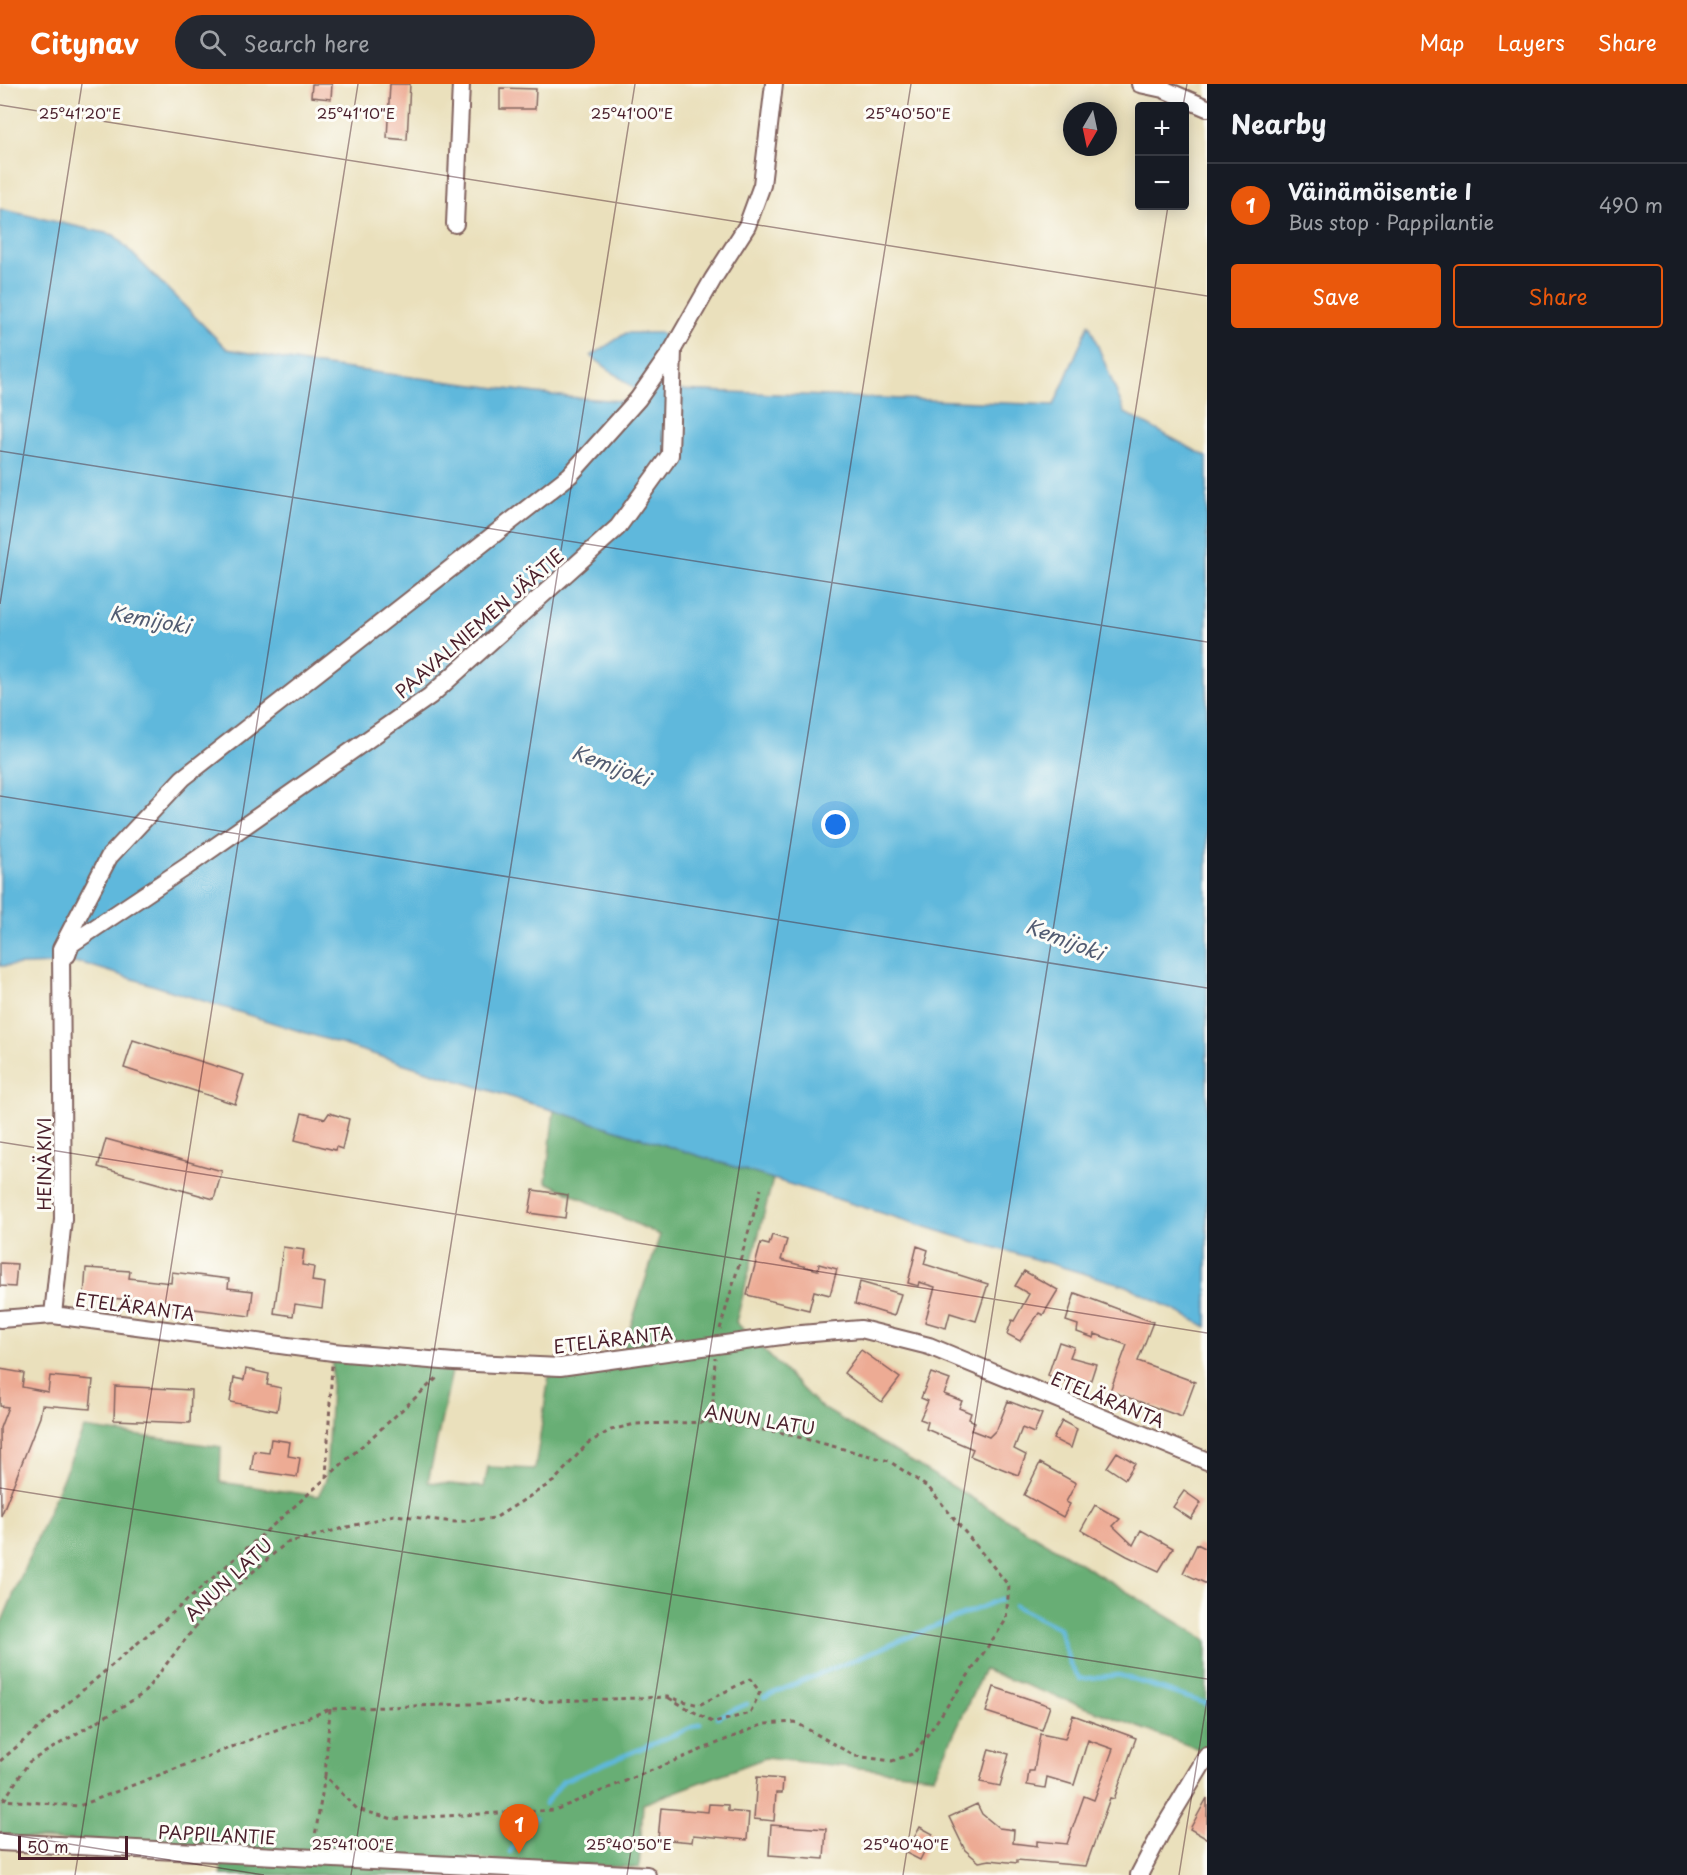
<!DOCTYPE html>
<meta charset="utf-8">
<style>
:root{--surface:#171b24;--page:#242831;--text:#f1f3f6;--muted:#9ea1a6;--line:#363941;--accent:#ea580c}
body{margin:0;font-family:"Playpen Sans",sans-serif;background:var(--page);color:var(--text)}
.controls{position:absolute;right:18px;top:18px;display:grid;overflow:hidden;border-radius:6px;box-shadow:0 3px 15px #0003}
.controls button{width:54px;height:54px;display:grid;place-items:center;padding:0;border:0;border-bottom:2px solid var(--line);background:var(--surface);color:var(--text);font:30px sans-serif}
.compass{position:absolute;left:1063px;top:18px;width:54px;height:54px;border-radius:50%;background:var(--surface);box-shadow:0 3px 15px #0003;rotate:189deg}
.scale{position:absolute;left:18px;bottom:15px;width:110px;box-sizing:border-box;padding-left:6px;border:3px solid #4a1f2b;border-top:0;font-size:16px;line-height:21px;white-space:nowrap;color:#4a1f2b;-webkit-text-stroke:4px #fdfcf7;paint-order:stroke}
.you{position:absolute;left:836px;top:741px;width:21px;height:21px;margin:-15px;border:4px solid #fff;border-radius:50%;background:#1a73e8;box-shadow:0 0 0 9px #1a73e833}
.badge{display:grid;place-items:center;width:39px;height:39px;border-radius:50%;background:var(--accent);color:#fff;font-size:20px;font-weight:700}
.pin{position:absolute;translate:-50% -50px;filter:drop-shadow(0 2px 3px #0008)}
.pin::after{content:'';position:absolute;top:32px;width:21px;height:18px;background:inherit;clip-path:polygon(0 0,100% 0,50% 100%)}
.list{margin:0;padding:0;list-style:none}
h2{display:flex;justify-content:space-between;align-items:center;height:78px;margin:0;padding:0 24px;font-size:26px}
h2 small{font-size:20px;font-weight:400;color:var(--muted)}
.list li{display:grid;grid-template-columns:39px 1fr auto;gap:18px;align-items:center;box-sizing:border-box;height:84px;padding:0 24px;border-top:2px solid var(--line)}
.list b{display:block;font-size:22px;white-space:nowrap}
.list p{margin:0;font-size:20px;white-space:nowrap;color:var(--muted)}
.list em{font-size:20px;font-style:normal;color:var(--muted)}
.actions{display:flex;gap:12px;padding:18px 24px}
.actions a{flex:1;padding:14px 0;border:2px solid var(--accent);border-radius:6px;text-align:center;font-size:21px;color:var(--accent)}
.actions .main{background:var(--accent);color:#fff}
.icon{flex:none;width:33px;height:33px;fill:none;stroke:currentColor;stroke-width:2;stroke-linecap:round;stroke-linejoin:round}
.map{position:relative;flex:none;width:1207px;height:1791px;overflow:hidden}
header{display:flex;align-items:center;gap:36px;box-sizing:border-box;height:84px;padding:0 30px;background:var(--accent);color:#fff}
header strong{font-size:28px}
nav{display:flex;gap:33px;margin-inline-start:auto;font-size:21px}
.search{width:420px;height:54px;background:var(--page);display:flex;align-items:center;gap:15px;box-sizing:border-box;padding:0 21px;border-radius:33px;color:var(--muted);font-size:22px}
main{display:flex}
aside{flex:1;background:var(--surface)}
.map>svg:first-child{display:block}
</style>
<header>
<strong>Citynav</strong>
<div class="search"><svg class="icon" aria-label="search" viewBox="0 0 24 24"><circle cx="10" cy="10" r="6"/><path d="M15 15l6 6"/></svg>Search here</div>
<nav><a>Map</a><a>Layers</a><a>Share</a></nav>
</header>
<main>
<div class="map">
<svg width="1207" height="1791" viewBox="0 0 1207 1791">
<rect width="100%" height="100%" fill="#fdfcf7"/>
<filter id="ink" filterUnits="userSpaceOnUse"><feTurbulence type="fractalNoise" baseFrequency=".0167" numOctaves="2"/><feDisplacementMap in="SourceGraphic" scale="12" xChannelSelector="R" yChannelSelector="G"/><feConvolveMatrix kernelMatrix="1 2 1 2 8 2 1 2 1" color-interpolation-filters="sRGB"/></filter>
<filter id="wash" filterUnits="userSpaceOnUse"><feTurbulence type="fractalNoise" baseFrequency=".008" numOctaves="4" result="noise"/><feDisplacementMap in="SourceGraphic" scale="24" xChannelSelector="R" yChannelSelector="G"/><feGaussianBlur stdDeviation="1.35" result="paint"/><feColorMatrix in="noise" values="0 0 0 0 0 0 0 0 0 0 0 0 0 0 0 0 0 1.4 0 .05"/><feComposite in="paint" operator="in"/></filter>
<g filter="url(#wash)">
<rect width="100%" height="100%" fill="#eae0bc"/>
<path fill="#67ae74" stroke="#586650" stroke-width="1.5" d="M554,1026l219,69 -37,143 82,83 389,235 -1,112 -222,-82 -50,106 -169,-18 -122,46 -4,64 -168,-9 -8,16h-242l1,-27 -222,-11v-211l84,-198 137,19 -1,35 98,14 8,-16 7,-128 121,10 -26,120 56,5 4,-20 47,2 14,-93 71,-17 40,-124 -114,-53z"/>
<path fill="#5fb8dc" stroke="#546c84" stroke-width="1.5" d="M0,125l114,26 113,114 84,15 257,33 53,4 11,-3 4,-8 -45,-34 35,-23h35l12,16 -5,10 -4,20 14,11 376,15 35,-81 36,89 82,44v870l-80,-41 -172,-50 -873,-273 -82,3z"/>
<g fill="none" stroke-linecap="round" stroke-linejoin="round">
<path stroke="#5fb8dc" stroke-width="4.5" d="M1015,1522l44,22 11,36 10,15 39,-4 88,29
M764,1613l237,-98
M717,1633l30,-13
M545,1720l18,-23 137,-57
M510,1768l25,-34"/>
</g>
<g id="blocks">
<path fill="#edab94" d="M312,0h20l-1,15 -20,-2z
M390,0h20l-3,56 -20,-2z
M500,4l36,1 -1,20h-35z
M133,956l111,35 -9,29 -111,-36z
M302,1029l23,6 4,-6 20,6 -7,30 -6,-2 -1,3 -40,-10z
M106,1055l116,32 -8,28 -116,-32z
M533,1106l35,5 -3,23 -36,-5z
M772,1151l15,5 -6,20 37,10 1,-6 18,5 -7,26 -16,-4 -5,19 -62,-15 14,-52 8,2z
M917,1162l11,4 -4,14 64,20 -12,37 -26,-8 -4,15 -21,-6 10,-35 -16,-5 -1,4 -10,-3z
M283,1163l21,3 -2,15 12,2 -2,14 13,2 -3,25 -27,-4 -2,12 -19,-3z
M0,1179l17,1 -2,23 -15,-1z
M86,1184l44,3 -1,7 42,5 1,-11 57,7 -1,9 25,3 -3,25 -103,-13v-2l-63,-5z
M1024,1187l34,19 -15,25 -4,-2 -19,28 -13,-7 5,-14 2,1 15,-27 -14,-8z
M860,1198l41,12 -7,22 -39,-12z
M1075,1209l78,29 -15,39 57,21 -13,35 -72,-26 17,-46 -32,-11 -1,4 -17,-6 1,-7 -12,-4z
M1059,1258l15,5 -4,10 26,7 -8,25 -40,-14z
M861,1266l39,28 -18,24 -38,-29z
M0,1285l24,4 -2,14 26,5 2,-16 43,4 -3,29 -48,-4 -2,12 -39,99 -1,-88 8,-21 -8,-1z
M246,1285l23,5 -2,11 14,3 -4,23 -47,-9 4,-24 10,2z
M931,1289l19,7 -6,14 18,7 -3,7 12,5 -2,6 6,3 -4,8 18,7 8,-8 11,-28 34,13 -8,19 -12,-5 -8,21 12,6 -8,20 -48,-19 3,-7 -47,-20 2,-7 -8,-3 8,-18 -7,-3z
M115,1302l76,4 -1,33 -76,-3z
M1062,1337l15,8 -6,19 -18,-9z
M271,1355l19,3 -2,14 12,2 -3,19 -46,-7 3,-19 15,2z
M1117,1368l18,11 -10,16 -18,-12z
M1040,1379l36,20 -10,19 4,2 -7,13 -39,-22z
M1184,1407l17,12 -10,16 -18,-12z
M1095,1421l25,14 -7,7 20,19 8,-15 32,18 -14,23 -32,-15 -46,-26z
M1197,1460l10,5v35l-24,-11z
M994,1603l56,19 -8,24 -56,-18z
M1073,1631l63,23 -22,61 -4,-1 -24,68 -69,-6v3l-27,-3 -11,2 -14,-12 -16,-33 28,-13 5,10 17,14 15,2 -1,13 24,3v-5l30,3 17,-48 10,4 19,-51 -25,-9 -14,45 -27,-8 -2,11 -18,-3 2,-14h5l6,-37 25,5z
M989,1665l20,5 -9,32 -20,-4z
M757,1693l26,2 -1,14h-6l-2,28 -20,-2z
M1207,1714v41l-17,-10z
M709,1720l19,1v6l21,2 -2,27 -54,-5 -1,7 -34,-3 3,-31 47,4z
M771,1741l55,4 -2,30 -55,-4z
M920,1743l13,7 -13,26 -14,-7z"/>
</g>
</g>
<g filter="url(#ink)">
<use href="#blocks" fill-opacity="0" stroke="#82635e" stroke-width="1.5"/>
<g fill="none" stroke-linecap="round" stroke-linejoin="round">
<defs>
<path id="minor" d="M1140,0l23,5 44,19
M455,140l6,-140
M67,871l4,-11 115,-77 244,-171 188,-169 52,-72 3,-106
M53,1231l10,-96 -2,-270 48,-92 74,-79 387,-303 68,-76 35,-50 40,-70 34,-53 15,-41 12,-101
M0,1235l53,-4 280,37 121,10 106,5 229,-32 72,-6 68,17 278,115
M0,1758l647,33
M1139,1791l24,-46 44,-73"/>
</defs>
<use href="#minor" stroke="#82635e" stroke-width="20"/>
<path stroke="#82635e" stroke-width="3" stroke-dasharray="4.5 4.5" stroke-linecap="butt" d="M720,1245l41,-140
M712,1338l3,-64
M326,1394l6,-113
M330,1625l-5,67 32,33 36,10 162,-9 209,-86 31,-2 60,34 37,5 23,-8 91,-133 3,-34 -80,-98 -40,-27 -106,-28 -71,-11 -77,2 -24,6 -23,13 -34,38 -59,37 -40,4 -61,-7 -108,28 -80,70 -63,81 -114,68 -25,38 75,6 251,-97 337,-12 32,8 51,-26 10,13 -10,21 -36,10 -47,-26
M0,1677c148,-126 295,-253 438,-384
M314,1758l11,-66"/>
<use href="#minor" stroke="#fff" stroke-width="16"/>
</g>
</g>
<path fill="none" stroke="#4a1f2b" stroke-width="1.5" stroke-opacity="0.45" d="M0,21l1207,191M1183,22l4,-22M0,367l1207,191M0,520l82,-520M0,712l1207,192M0,1058l1207,191M0,1404l1207,191M0,1749l264,42M75,1791l283,-1791M351,1791l284,-1791M627,1791l284,-1791M903,1791l265,-1669M1179,1791l28,-175"/>
<g text-anchor="middle" dominant-baseline="central" stroke-width="6" stroke-linejoin="round" paint-order="stroke">
<g font-size="18" fill="#4a1f2b" stroke="#fdfcf7">
<text transform="translate(479 539) rotate(-41)">PAAVALNIEMEN JÄÄTIE</text>
<text transform="translate(43 1080) rotate(-90)">HEINÄKIVI</text>
<text transform="translate(135 1222) rotate(7)">ETELÄRANTA</text>
<text transform="translate(613 1255) rotate(-7)">ETELÄRANTA</text>
<text transform="translate(1108 1315) rotate(22)">ETELÄRANTA</text>
<text transform="translate(760 1335) rotate(9)">ANUN LATU</text>
<text transform="translate(228 1495) rotate(-43)">ANUN LATU</text>
<text transform="translate(217 1750) rotate(3)">PAPPILANTIE</text>
</g>
<g font-size="20" font-style="italic" fill="#525c72" stroke="#fdfcf7">
<text transform="translate(150 535) rotate(10)">Kemijoki</text>
<text transform="translate(611 681) rotate(21)">Kemijoki</text>
<text transform="translate(1065 855) rotate(21)">Kemijoki</text>
</g>
</g>
<g font-size="15" text-anchor="middle" fill="#4a1f2b" stroke="#fdfcf7" stroke-width="6" stroke-linejoin="round" paint-order="stroke">
<text x="80" y="35">25°41'20"E</text>
<text x="356" y="35">25°41'10"E</text>
<text x="632" y="35">25°41'00"E</text>
<text x="908" y="35">25°40'50"E</text>
<text x="353" y="1766">25°41'00"E</text>
<text x="629" y="1766">25°40'50"E</text>
<text x="906" y="1766">25°40'40"E</text>
</g>
</svg>
<div class="controls">
<button>+</button>
<button>−</button>
</div>
<svg class="compass" viewBox="-18 -18 36 36"><path d="M0-13l5 13h-10z" fill="#e53935"/><path d="M0 13l5-13h-10z" fill="#9ea1a6"/></svg>
<div class="scale">50 m</div>
<div class="you"></div>
<div class="pin badge" style="left:519px;top:1770px">1</div>
</div>
<aside>
<h2>Nearby<small></small></h2>
<ul class="list">
<li><span class="badge">1</span><div><b>Väinämöisentie I</b><p>Bus stop · Pappilantie</p></div><em>490 m</em></li>
</ul>
<div class="actions"><a class="main">Save</a><a>Share</a></div>
</aside>
</main>
